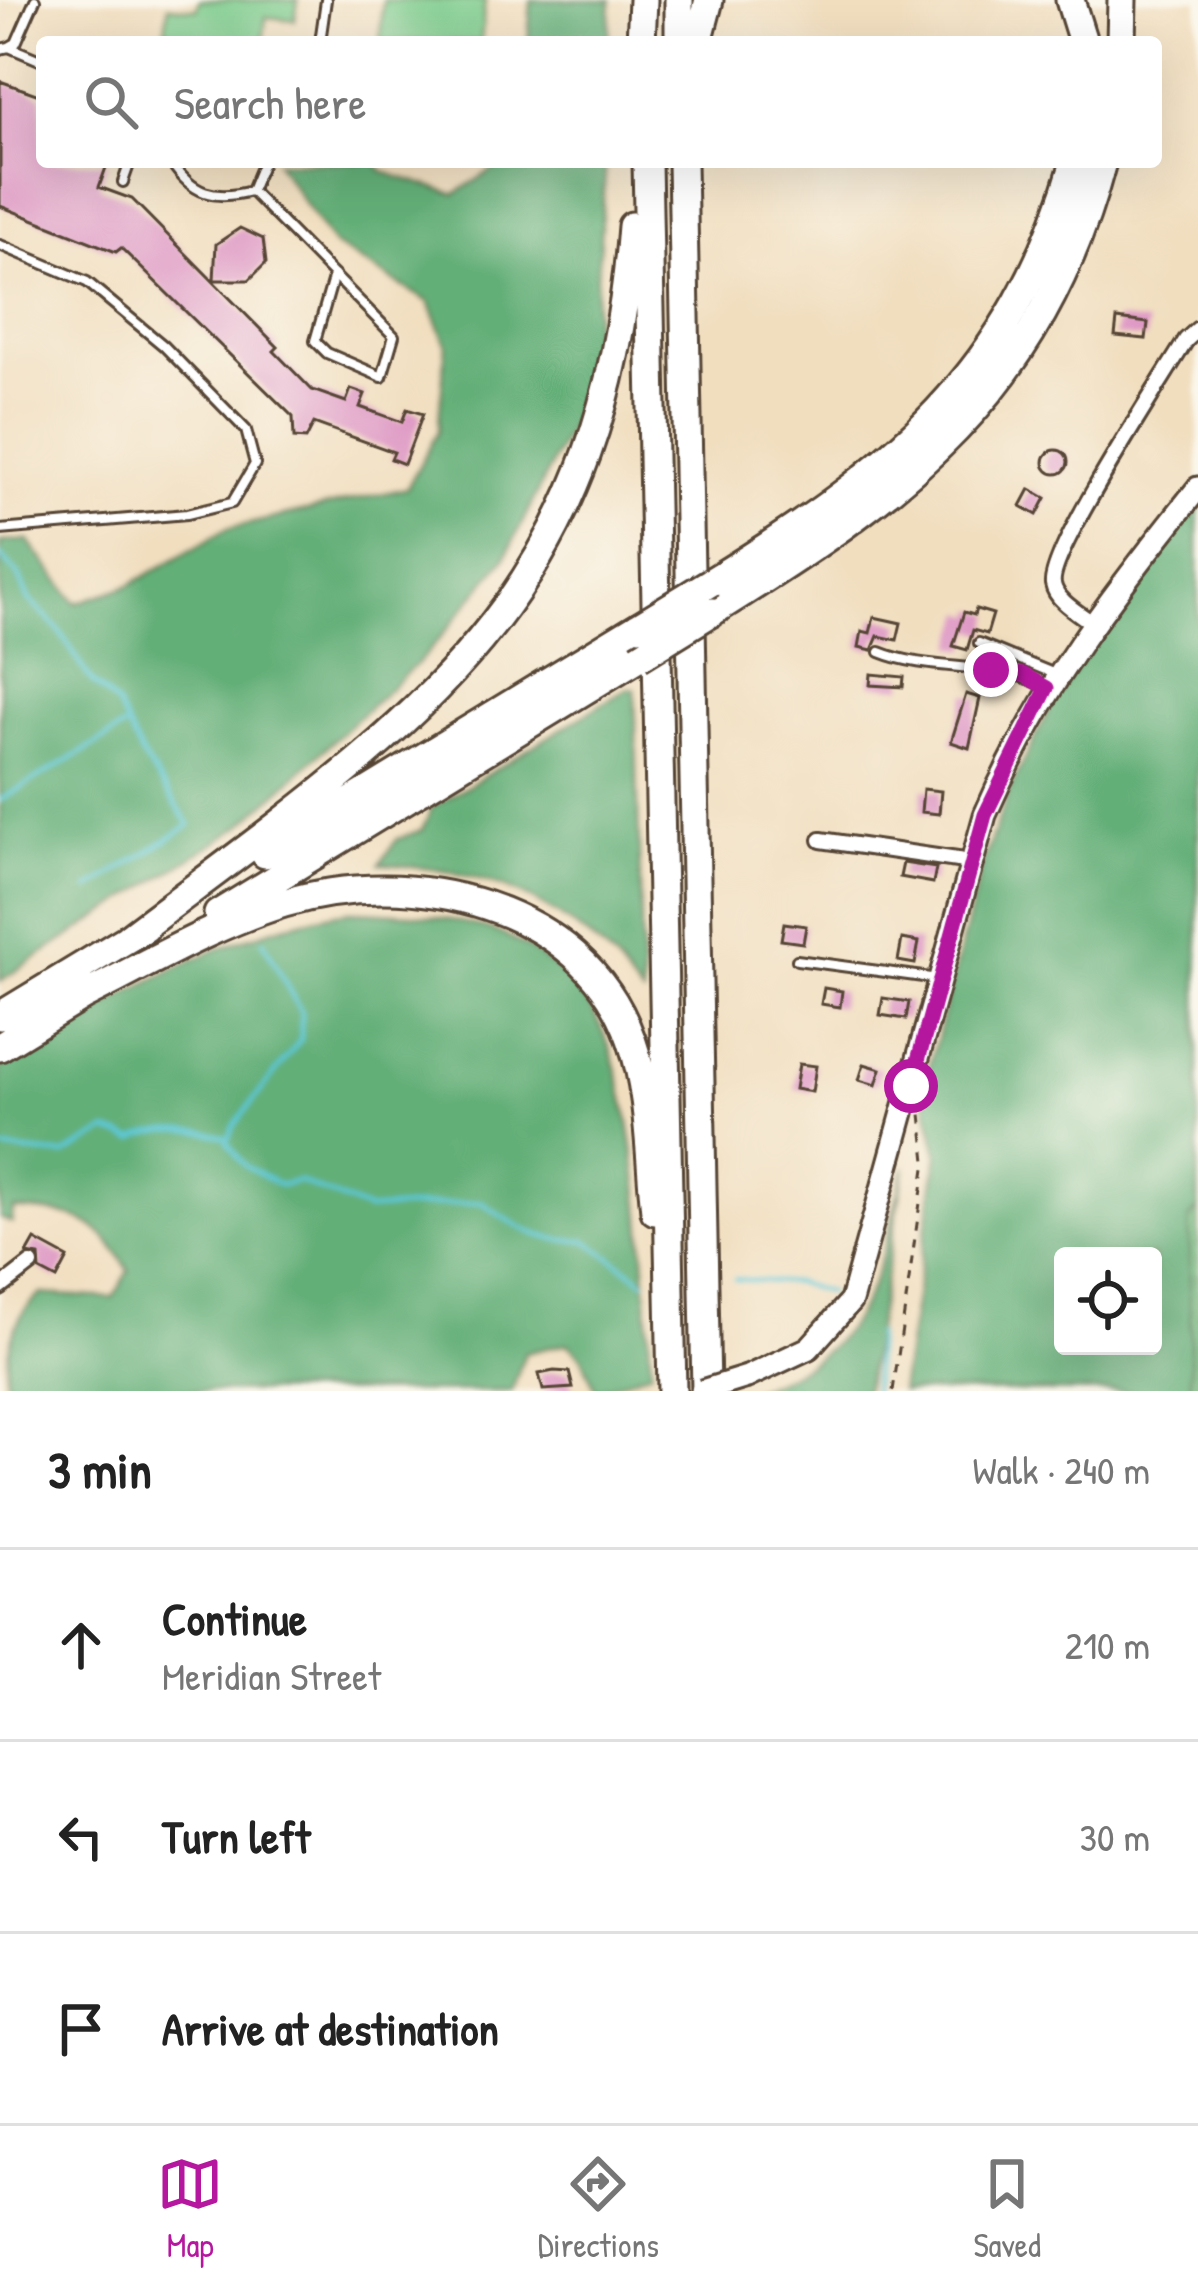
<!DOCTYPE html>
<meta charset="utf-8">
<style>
:root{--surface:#fff;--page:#f6f6f6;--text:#222;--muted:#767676;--line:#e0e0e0;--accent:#b5179e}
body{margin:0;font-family:"Patrick Hand",sans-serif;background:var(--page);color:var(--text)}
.controls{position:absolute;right:36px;bottom:36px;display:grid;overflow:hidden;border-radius:12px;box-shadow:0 12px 48px #0002}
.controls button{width:108px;height:108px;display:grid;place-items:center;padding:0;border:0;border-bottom:3px solid var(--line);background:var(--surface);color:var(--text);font:60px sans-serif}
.stop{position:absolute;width:36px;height:36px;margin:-27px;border:9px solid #b5179e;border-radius:50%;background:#fff}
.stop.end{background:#b5179e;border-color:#fff;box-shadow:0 3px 12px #0008}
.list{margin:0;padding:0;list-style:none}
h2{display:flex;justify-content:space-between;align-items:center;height:156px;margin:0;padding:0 48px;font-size:51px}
h2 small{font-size:39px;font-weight:400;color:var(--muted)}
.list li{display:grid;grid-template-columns:78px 1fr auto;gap:36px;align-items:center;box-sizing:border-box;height:192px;padding:0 48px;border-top:3px solid var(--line)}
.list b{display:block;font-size:45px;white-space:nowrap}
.list p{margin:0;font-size:39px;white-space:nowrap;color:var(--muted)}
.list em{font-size:39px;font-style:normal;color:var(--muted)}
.icon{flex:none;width:66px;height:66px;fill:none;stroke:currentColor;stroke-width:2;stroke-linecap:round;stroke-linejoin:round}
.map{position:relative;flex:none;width:1198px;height:1391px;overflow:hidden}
.search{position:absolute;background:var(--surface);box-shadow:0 12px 48px #0002;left:36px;right:36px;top:36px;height:132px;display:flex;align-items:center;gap:30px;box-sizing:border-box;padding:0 42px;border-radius:12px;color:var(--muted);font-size:45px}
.sheet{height:732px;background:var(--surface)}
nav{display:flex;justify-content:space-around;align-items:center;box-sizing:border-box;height:168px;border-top:3px solid var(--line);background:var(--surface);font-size:33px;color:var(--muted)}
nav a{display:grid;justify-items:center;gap:6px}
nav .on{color:var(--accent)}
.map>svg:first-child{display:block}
</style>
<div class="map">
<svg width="1198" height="1391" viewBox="0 0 1198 1391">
<rect width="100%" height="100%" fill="#fbf7ec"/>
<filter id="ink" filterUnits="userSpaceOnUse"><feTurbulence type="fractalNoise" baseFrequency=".00833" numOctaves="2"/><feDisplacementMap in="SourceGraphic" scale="24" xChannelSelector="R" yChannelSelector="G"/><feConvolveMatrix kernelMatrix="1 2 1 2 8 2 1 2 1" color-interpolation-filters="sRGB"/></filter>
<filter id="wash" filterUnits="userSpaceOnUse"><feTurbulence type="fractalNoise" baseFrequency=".004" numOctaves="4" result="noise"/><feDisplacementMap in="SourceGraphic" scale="48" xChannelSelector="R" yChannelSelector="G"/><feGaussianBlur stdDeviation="2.7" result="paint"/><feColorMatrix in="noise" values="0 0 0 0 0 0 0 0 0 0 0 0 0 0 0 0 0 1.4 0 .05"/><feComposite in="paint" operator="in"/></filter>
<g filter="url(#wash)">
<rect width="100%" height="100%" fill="#f1debf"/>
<path fill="#7bcb8c" stroke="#5b7a55" stroke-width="3" d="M199,0h99l-3,20 -29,-3 -3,25h-99l4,-36 29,3z
M383,0h102l-4,42h-101z
M1198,1209v182h-7l-1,-173z"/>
<path fill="#64af78" stroke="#506c4b" stroke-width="3" fill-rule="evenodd" d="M531,0h80l-2,42h-81z
M276,162h99l8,10 72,22 50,-32h101l-14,185 -20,75 -67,136 -79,97 -184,170 -242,156v-439l28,-2 48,63 52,-17 99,-57 180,-41 31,-57 8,-87 -17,-42 -96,-57z
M1198,504v705l-8,9 1,173h-291l38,-237 -15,-64 61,-231 26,-70 48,-97zM1063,1256h90v90h-90z
M628,688l7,1 8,306c-13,-9 -18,-24 -29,-35 -70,-68 -138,-91 -234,-96l17,-25 25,-9 10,-22z
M349,911c49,1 98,4 145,20 38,14 84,51 103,88 45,84 48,255 54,352l-55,20 -15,-35 -13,-13 -43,10 -13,38h-506c-1,-37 5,-74 35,-97l72,4 16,-27c-33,-56 -52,-57 -116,-62l-1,14 -12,-5v-150c108,-66 222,-137 349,-157z
M905,1167l-40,224h-115c122,-42 126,-112 155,-224z"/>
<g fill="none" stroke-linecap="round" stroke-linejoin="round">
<path stroke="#5dc8d6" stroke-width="4.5" d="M0,556l18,18 11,26 30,30 33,52 25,23 25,51 48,69 -101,64
M0,800l127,-74
M263,940l38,73v26l-67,87 -7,16 19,25 34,18 18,-4 69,29 115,-8c34,25 62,42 104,38l59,41
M0,1149l64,6 43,-24 27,9c25,-15 67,-11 94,-2
M735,1279l62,4 31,10
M873,1391l3,-57"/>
</g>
<g id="blocks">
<path fill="#de97c4" d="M0,81l42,15v66h66l-9,25 33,12 146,148 -4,4 38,39 34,12 5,-13 14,5 -5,13 42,15 5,-13 16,5 -19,50 -13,-5 3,-7 -80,-29 -8,16 -12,-1 -1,-21 -172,-169 -5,4 -116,-46z
M240,228l23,11 3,24 -17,17h-35l2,-36z
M1117,319l31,4 -2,16 -31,-3z
M1044 462a12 12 0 1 1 24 0a12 12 0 1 1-24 0Z
M1030,489l16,9 -9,17 -16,-9z
M976,609l17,5 -6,20 -14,-4 -6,20 -14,-4 11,-34 10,3z
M874,617l27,6 -4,17 -19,-4 -6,14 -13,-3 3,-16 8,2z
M871,674l33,3 -1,10 -33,-2z
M966,694l14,4 -11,50 -18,-6z
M923,789l18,2 -2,23 -18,-2z
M903,863l33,5 -3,15 -33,-6z
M784,923l22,3 -3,17 -22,-3z
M902,939l17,3 -4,22 -17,-3z
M824,988l18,3 -2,16 -19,-3z
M883,998l26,4 -3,17 -26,-4z
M799,1064l17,2 -4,26 -17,-3z
M864,1064l17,5 -5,16 -17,-5z
M35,1240l33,18 -11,21 -17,-9 -1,-14 -12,-2z
M554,1371l15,1 4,16 -30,2 -4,-16z"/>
</g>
</g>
<g filter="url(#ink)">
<use href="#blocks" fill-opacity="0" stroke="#564536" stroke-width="3"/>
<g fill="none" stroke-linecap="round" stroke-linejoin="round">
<defs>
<path id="lane" d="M320,42l6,-42
M9,47l7,-4 19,-43
M0,49l9,-2 33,14
M171,162c21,32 43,39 80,29l12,-29
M123,182l7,-20
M251,191l143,145 -12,41 -55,-24 -12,-12 19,-66
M0,245l87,37 77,64 82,84 9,34 -23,39 -45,11 -187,16
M979,643l76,31
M880,652c54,22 115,7 166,35
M797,960l141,19"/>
<path id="street" d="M1092,623c-13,-10 -36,-22 -39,-39 -5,-31 111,-207 133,-244l12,-11
M821,840l150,22
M0,1288l31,-24"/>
<path id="secondary" d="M747,1377l62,-29 42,-47 134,-486c55,-127 127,-220 213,-327"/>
<path id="highway" d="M679,0v42
M1070,0l13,42
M641,42l2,-42
M698,42l11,-42
M1121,42l1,-42
M647,162l25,1229
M682,162l24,1229
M711,582c182,-112 302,-206 364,-420
M712,612c193,-120 328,-217 390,-450
M265,854l374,-228
M218,914l421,-257
M129,937c281,-212 475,-328 503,-711
M77,999c67,-33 135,-74 207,-96 126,-38 299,-1 347,136 19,54 18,116 24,172
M0,1016l145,-88
M0,1047l93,-57"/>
</defs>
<use href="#lane" stroke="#564536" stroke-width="14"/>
<use href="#street" stroke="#564536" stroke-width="20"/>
<use href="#secondary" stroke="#564536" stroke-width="27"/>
<use href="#highway" stroke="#564536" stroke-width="33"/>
<path stroke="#564536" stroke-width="3" stroke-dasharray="9 9" stroke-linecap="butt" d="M893,1391l33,-230 -5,-47"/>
<use href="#lane" stroke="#fff" stroke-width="8"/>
<use href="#street" stroke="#fff" stroke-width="14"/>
<use href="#secondary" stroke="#fff" stroke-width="21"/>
<use href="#highway" stroke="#fff" stroke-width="27"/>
<defs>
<path id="secondary-bridge" d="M702,1391l45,-14"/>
<path id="highway-bridge" d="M639,626l72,-44
M639,657l73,-45"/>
</defs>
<use href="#secondary-bridge" stroke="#564536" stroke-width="27" stroke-linecap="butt"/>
<use href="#highway-bridge" stroke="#564536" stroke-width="33" stroke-linecap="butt"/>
<use href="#secondary-bridge" stroke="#fff" stroke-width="21"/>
<use href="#highway-bridge" stroke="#fff" stroke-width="27"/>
</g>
</g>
<g fill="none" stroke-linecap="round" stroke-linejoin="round" filter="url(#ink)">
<path stroke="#b5179e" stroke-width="15" d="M911,1086l74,-271 62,-127 -23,-13 -33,-5"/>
</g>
</svg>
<div class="controls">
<button><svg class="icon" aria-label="locate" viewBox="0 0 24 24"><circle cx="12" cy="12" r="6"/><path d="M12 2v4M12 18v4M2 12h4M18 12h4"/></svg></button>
</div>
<div class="stop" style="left:911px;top:1086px"></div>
<div class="stop end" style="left:991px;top:670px"></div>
<div class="search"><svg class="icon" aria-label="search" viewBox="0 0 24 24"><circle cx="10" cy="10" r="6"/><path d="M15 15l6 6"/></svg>Search here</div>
</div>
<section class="sheet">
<h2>3 min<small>Walk · 240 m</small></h2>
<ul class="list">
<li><svg class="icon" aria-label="ahead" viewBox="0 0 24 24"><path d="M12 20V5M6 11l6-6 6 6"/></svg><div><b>Continue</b><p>Meridian Street</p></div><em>210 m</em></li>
<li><svg class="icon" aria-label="left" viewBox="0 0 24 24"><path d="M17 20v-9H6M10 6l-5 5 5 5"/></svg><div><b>Turn left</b></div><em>30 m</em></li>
<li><svg class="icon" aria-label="arrive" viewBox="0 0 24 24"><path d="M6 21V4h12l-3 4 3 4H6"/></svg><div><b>Arrive at destination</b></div></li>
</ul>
</section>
<nav>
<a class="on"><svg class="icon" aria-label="map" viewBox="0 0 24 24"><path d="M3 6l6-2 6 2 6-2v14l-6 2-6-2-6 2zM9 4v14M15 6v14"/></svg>Map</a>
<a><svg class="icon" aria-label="directions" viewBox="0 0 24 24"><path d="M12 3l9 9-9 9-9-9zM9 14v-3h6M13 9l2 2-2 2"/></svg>Directions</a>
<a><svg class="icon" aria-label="saved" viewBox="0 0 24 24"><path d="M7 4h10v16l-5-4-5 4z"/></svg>Saved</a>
</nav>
